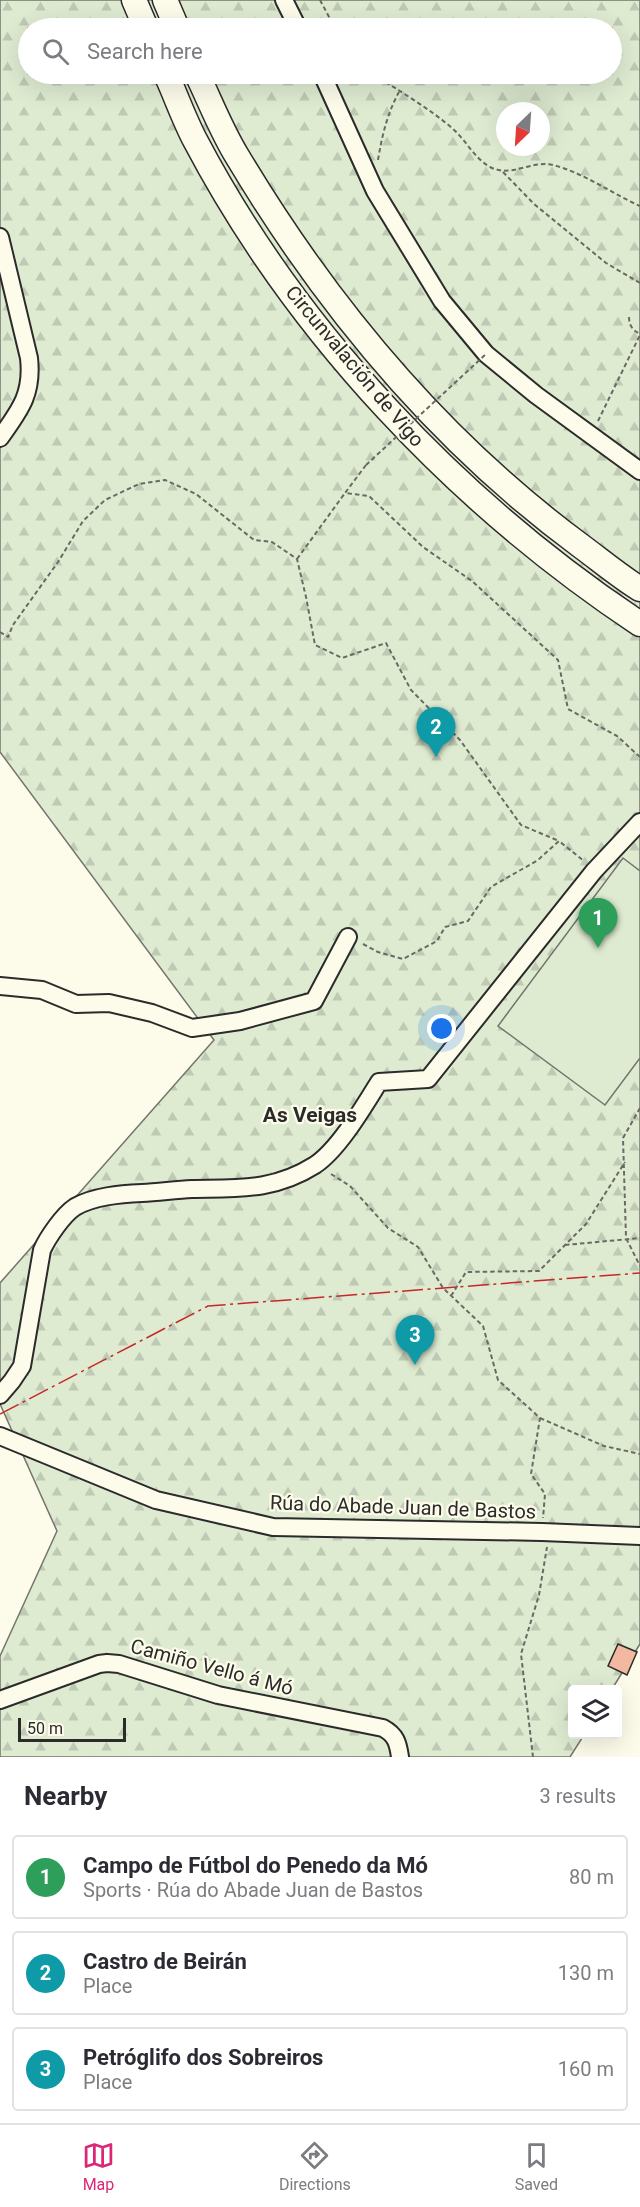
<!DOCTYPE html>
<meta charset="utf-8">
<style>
:root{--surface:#fff;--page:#f2f2f3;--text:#2b2b33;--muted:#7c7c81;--line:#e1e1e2;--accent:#db2777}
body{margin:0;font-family:Roboto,sans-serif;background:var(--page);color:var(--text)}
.controls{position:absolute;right:18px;bottom:18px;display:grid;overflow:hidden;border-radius:6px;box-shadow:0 6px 24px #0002}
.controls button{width:54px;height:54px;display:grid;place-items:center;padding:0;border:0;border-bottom:2px solid var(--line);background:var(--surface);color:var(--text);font:30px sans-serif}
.compass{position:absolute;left:496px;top:102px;width:54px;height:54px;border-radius:50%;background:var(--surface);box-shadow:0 6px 24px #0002;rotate:205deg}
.scale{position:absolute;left:18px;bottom:15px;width:108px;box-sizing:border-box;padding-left:6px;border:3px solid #2b2b2b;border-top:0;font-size:16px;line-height:21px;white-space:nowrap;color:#2b2b2b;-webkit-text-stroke:4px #fdfbea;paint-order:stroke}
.you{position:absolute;left:442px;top:1029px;width:21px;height:21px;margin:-15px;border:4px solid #fff;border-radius:50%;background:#1a73e8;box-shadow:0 0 0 9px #1a73e833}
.badge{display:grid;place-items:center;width:39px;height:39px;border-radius:50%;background:var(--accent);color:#fff;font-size:20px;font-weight:700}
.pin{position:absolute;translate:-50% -50px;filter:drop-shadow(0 2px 3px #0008)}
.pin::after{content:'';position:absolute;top:32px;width:21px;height:18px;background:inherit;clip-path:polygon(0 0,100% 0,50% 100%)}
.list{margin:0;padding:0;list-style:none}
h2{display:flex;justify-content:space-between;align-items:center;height:78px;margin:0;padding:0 24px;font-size:26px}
h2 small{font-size:20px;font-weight:400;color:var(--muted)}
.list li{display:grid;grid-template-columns:39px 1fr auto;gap:18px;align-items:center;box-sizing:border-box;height:84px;margin:0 12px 12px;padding:0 12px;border:2px solid var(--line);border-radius:6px}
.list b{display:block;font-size:22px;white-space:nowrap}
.list p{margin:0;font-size:20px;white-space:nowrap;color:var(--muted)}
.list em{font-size:20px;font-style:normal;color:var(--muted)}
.icon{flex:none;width:33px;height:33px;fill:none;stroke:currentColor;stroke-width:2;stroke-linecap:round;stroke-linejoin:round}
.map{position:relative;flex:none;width:640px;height:1757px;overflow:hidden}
.search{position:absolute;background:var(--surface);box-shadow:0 6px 24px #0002;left:18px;right:18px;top:18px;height:66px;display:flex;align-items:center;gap:15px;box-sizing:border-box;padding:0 21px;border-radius:33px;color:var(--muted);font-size:22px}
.sheet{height:366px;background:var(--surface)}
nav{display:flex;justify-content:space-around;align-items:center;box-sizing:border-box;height:84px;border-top:2px solid var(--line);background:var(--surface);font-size:16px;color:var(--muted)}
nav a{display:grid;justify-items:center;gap:3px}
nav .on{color:var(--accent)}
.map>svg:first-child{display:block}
</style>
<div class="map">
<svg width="640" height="1757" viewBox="0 0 640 1757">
<defs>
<pattern id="forest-firs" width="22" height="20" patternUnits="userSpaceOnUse" patternTransform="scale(1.5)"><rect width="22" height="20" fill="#deebd1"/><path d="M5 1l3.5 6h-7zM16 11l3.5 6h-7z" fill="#bfcab4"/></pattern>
</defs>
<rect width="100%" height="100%" fill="#fdfbea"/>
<path fill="url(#forest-firs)" stroke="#74746e" stroke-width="1.5" fill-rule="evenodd" d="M0,0h640v1644l-28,45 -40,1v44l12,1 -14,22h-570v-101l57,-125 -57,-127v-121l214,-243 -214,-288zM28,28h584v46h-584zM505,111h36v36h-36z"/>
<path fill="#deebd1" stroke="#74746e" stroke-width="1.5" d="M623,858l17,13v187l-35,47 -107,-79z"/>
<path fill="#f2b8a0" stroke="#2b2b2b" stroke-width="1.5" d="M618,1644l19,8 -10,23 -19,-9z"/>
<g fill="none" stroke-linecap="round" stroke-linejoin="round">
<defs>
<path id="minor" d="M284,0l14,28
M322,74l53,117 67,110 44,53 50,41 104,76
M0,237l29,121c4,36 -9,52 -29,80
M0,986l42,4 34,14 33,-1 43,10 40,15 48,-7 74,-20 34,-64
M0,1395l12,-14 10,-15 20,-116c6,-13 21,-35 33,-43 19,-11 46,-13 67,-14 17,-1 33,-3 50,-4 46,-1 82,2 123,-24 24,-16 49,-59 64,-83l49,-3 166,-208 46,-49
M0,1436l156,64 117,27 269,5 98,4
M0,1700l99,-36 8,-1 12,1 99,31 165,33c13,7 15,15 17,29"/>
<path id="highway" d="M134,0l12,28
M165,0l12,28
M166,74c10,22 18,45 29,66 102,194 263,363 445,484
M197,74c13,27 24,56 40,82 89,149 203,286 344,390 19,14 38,30 59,43"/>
</defs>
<use href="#minor" stroke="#2b2b2b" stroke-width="20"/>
<use href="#highway" stroke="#2b2b2b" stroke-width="27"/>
<path stroke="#6a6964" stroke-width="2" stroke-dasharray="4.5 3" stroke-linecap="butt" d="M320,0l15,28
M373,74c25,16 57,35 79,54 14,12 22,30 38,39 21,11 41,-7 63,-2 31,8 58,28 87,41
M378,160c4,-24 9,-46 21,-68
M503,172l31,32 72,59 34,20
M629,317c0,8 3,13 11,17
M598,421l42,-86
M366,465l-21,28 24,3 54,51 49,34 86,79 10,49 49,27 23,21
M297,559l48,-66
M0,632l8,5 5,-12 45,-63 25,-41 22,-21 34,-16 26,-4 31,14 58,46 18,2 25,17 9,38 9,48 27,13 44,-15 25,47 49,50 61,85 38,16
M363,944l15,8 25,7 34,-18 8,-14 23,-6 23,-34 47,-27 21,-19 25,20
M640,1108l-17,30 3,100 14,28
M331,1174l19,12 38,42 30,19 25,41 40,38 15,54 42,38 -9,56 14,20 -2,24
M565,1245l75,-7
M451,1296l15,-24 73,-1 47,-47 39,-62
M540,1418l64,28 36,8
M533,1757l-12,-103 18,-59 8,-48"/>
<use href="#minor" stroke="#fdfbea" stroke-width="16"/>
<use href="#highway" stroke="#fdfbea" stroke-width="24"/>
<path stroke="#6a6964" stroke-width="2" stroke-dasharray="4.5 3" stroke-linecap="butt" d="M366,465l120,-111"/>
<path stroke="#c62828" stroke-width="1.5" stroke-dasharray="21 4.5 3 4.5" stroke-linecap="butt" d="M0,1414l208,-108 432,-33"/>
</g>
<g text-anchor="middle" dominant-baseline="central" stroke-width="4.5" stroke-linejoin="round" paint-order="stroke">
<g font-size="20" fill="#2b2b2b" stroke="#fdfbea">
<text transform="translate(355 366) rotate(50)">Circunvalación de Vigo</text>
<text transform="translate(403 1507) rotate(2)">Rúa do Abade Juan de Bastos</text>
<text transform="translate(212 1667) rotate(15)">Camiño Vello á Mó</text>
</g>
<g font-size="21" font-weight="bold" fill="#2b2b2b" stroke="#fdfbea">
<text x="310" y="1115">As Veigas</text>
</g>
</g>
</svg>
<div class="controls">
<button><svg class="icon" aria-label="layers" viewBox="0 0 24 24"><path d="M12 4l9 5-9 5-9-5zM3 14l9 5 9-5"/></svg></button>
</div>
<svg class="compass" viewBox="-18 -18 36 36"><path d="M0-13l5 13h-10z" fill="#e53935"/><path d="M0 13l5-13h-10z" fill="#7c7c81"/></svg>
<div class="scale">50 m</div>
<div class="you"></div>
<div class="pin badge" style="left:598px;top:948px;background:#2e9e5b">1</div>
<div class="pin badge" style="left:436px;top:757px;background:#0f9aa8">2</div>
<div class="pin badge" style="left:415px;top:1365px;background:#0f9aa8">3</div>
<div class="search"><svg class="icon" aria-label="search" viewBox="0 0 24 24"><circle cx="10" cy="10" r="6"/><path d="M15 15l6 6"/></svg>Search here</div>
</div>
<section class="sheet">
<h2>Nearby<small>3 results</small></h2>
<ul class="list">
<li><span class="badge" style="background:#2e9e5b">1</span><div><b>Campo de Fútbol do Penedo da Mó</b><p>Sports · Rúa do Abade Juan de Bastos</p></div><em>80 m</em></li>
<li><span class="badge" style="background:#0f9aa8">2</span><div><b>Castro de Beirán</b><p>Place</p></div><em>130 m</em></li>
<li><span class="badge" style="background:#0f9aa8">3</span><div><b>Petróglifo dos Sobreiros</b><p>Place</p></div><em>160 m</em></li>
</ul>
</section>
<nav>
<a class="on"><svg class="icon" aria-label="map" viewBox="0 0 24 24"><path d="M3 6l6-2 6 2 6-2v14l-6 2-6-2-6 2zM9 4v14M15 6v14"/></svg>Map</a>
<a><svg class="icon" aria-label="directions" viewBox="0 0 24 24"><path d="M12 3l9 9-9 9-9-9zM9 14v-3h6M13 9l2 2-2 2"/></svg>Directions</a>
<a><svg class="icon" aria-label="saved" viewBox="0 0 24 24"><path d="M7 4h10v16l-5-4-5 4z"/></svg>Saved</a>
</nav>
